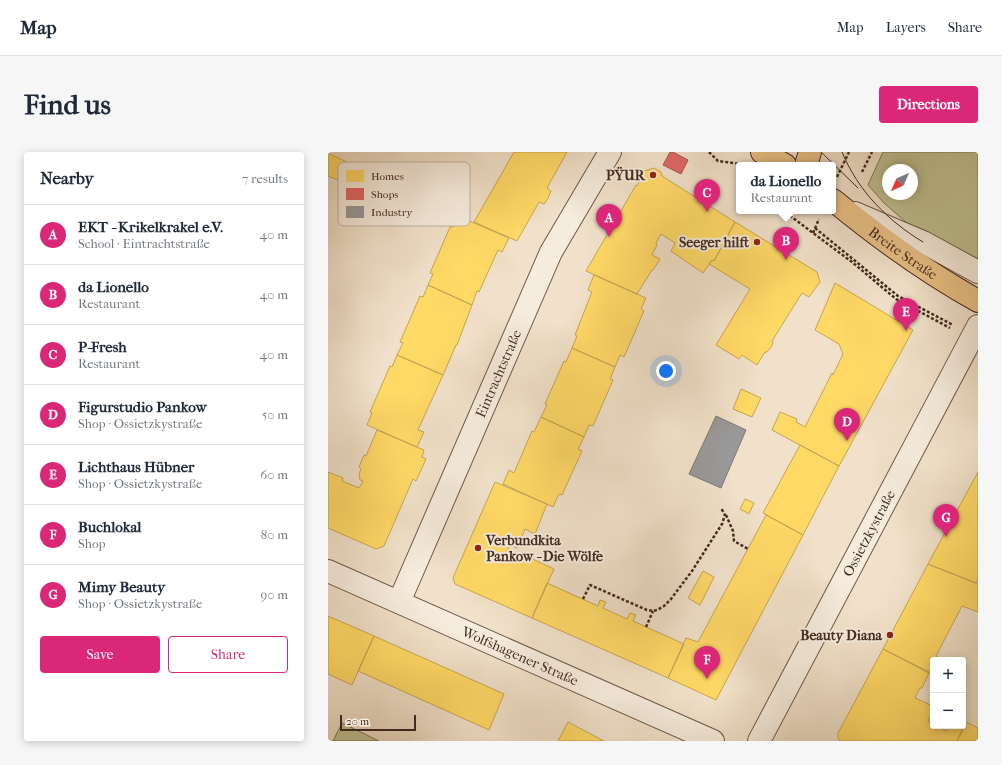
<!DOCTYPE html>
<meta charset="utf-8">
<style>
:root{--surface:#fff;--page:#f6f6f7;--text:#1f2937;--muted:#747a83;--line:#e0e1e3;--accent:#db2777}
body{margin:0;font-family:"IM FELL French Canon",serif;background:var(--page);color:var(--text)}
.controls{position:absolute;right:12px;bottom:12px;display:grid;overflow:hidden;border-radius:4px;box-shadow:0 2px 10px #0003}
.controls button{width:36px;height:36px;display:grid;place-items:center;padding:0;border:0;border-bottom:1px solid var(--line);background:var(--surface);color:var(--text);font:20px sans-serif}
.compass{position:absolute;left:554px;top:12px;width:36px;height:36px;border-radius:50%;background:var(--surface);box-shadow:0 2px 10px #0003;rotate:225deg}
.scale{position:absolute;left:12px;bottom:10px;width:76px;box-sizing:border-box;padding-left:4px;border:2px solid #422a20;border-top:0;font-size:11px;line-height:14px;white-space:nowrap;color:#422a20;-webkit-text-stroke:3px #f6ecdd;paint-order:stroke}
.you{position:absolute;left:338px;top:219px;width:14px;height:14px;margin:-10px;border:3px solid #fff;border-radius:50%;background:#1a73e8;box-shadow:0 0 0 6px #1a73e833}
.badge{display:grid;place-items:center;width:26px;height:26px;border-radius:50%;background:var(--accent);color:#fff;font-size:13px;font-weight:700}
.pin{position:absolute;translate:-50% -33px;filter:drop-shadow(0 1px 2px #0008)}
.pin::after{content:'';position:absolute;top:21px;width:14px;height:12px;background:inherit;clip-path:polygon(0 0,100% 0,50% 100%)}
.popup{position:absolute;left:408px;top:10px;width:100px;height:52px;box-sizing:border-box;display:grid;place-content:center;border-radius:4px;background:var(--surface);filter:drop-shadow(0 1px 3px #0005);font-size:13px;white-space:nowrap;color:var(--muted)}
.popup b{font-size:15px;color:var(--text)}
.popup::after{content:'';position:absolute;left:50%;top:100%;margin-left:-8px;border:8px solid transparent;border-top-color:var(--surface)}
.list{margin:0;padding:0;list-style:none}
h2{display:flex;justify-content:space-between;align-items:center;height:52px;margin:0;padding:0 16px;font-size:17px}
h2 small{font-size:13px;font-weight:400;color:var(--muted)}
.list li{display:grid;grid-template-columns:26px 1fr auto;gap:12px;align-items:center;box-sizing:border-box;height:60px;padding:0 16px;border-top:1px solid var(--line)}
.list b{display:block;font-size:15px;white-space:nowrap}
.list p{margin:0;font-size:13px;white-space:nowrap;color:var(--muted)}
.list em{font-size:13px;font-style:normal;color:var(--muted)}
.actions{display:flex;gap:8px;padding:12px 16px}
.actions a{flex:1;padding:9px 0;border:1px solid var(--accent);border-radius:4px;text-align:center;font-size:14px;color:var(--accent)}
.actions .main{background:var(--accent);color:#fff}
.map{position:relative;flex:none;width:650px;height:589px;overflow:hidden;border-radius:4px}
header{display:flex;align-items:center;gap:24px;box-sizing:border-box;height:56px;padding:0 20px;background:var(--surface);border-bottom:1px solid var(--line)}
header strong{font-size:19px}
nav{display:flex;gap:22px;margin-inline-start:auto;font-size:14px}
.intro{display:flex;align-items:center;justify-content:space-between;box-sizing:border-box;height:96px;padding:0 24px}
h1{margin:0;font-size:28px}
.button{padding:10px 18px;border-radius:4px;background:var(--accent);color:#fff;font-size:14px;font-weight:700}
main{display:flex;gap:24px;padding:0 24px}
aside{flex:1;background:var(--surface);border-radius:4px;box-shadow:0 2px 10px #0003}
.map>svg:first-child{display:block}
</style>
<header>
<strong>Map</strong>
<nav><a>Map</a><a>Layers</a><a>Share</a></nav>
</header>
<div class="intro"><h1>Find us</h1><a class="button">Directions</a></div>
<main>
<aside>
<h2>Nearby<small>7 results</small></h2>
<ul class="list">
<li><span class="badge">A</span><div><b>EKT - Krikelkrakel e.V.</b><p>School · Eintrachtstraße</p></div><em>40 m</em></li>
<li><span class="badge">B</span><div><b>da Lionello</b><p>Restaurant</p></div><em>40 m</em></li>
<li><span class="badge">C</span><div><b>P-Fresh</b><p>Restaurant</p></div><em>40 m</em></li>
<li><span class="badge">D</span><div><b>Figurstudio Pankow</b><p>Shop · Ossietzkystraße</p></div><em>50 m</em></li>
<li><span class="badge">E</span><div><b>Lichthaus Hübner</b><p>Shop · Ossietzkystraße</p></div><em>60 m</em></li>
<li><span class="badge">F</span><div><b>Buchlokal</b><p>Shop</p></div><em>80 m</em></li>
<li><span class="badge">G</span><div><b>Mimy Beauty</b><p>Shop · Ossietzkystraße</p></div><em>90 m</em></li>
</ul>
<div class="actions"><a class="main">Save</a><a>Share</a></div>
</aside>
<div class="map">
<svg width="650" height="589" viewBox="0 0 650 589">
<rect width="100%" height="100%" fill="#f1e1ca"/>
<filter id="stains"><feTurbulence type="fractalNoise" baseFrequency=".005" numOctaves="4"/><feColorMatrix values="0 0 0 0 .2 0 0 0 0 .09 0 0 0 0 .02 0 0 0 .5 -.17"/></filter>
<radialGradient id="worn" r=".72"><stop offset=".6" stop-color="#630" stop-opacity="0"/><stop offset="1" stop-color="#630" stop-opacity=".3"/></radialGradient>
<path fill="#c0c192" stroke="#817659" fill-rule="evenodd" d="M555,0h95v111l-71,-40 -23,-20 -16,-18zM560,18h24v24h-24z
M14,571l37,18h-46z"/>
<path fill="#ffd966" stroke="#c6a451" d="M186,0h53l-20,36 4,3 -3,7 -4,6 -5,-2 -22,39 -43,-19z
M0,1l23,11 -8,18 -15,-6z
M326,16l7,4 1,4 73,46 -21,39 -2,-1 -9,13 -32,-22 4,-8 -14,-9 -5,9 1,2 -5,10 8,4 -7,11h-1l-15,24 -51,-23 50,-86 1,1 7,-15z
M130,64l51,22 -7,14 -4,-2 -19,42 -2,-1 -5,14 -44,-20 5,-11 -3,-1 20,-46h3z
M407,70l82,50 3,10 -11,15 -7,-4 -30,48 1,2 -2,4 -4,5h-2l-8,13 -15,-10 -3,4 -23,-14 34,-56 -41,-25 3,-4 2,1z
M266,123l52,23 -5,11 3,2 -20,46 -4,-2 -5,12 -43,-19 5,-12 -2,-1 17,-43 -4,-2z
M507,131l78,47 -74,136 -67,-36 8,-18 17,7 -1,3 9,5 27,-54 1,2 10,-21 -4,-10 -24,-14z
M100,133l44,20 -15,40h-1l-13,30 -46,-20 6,-12 -3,-1 20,-46 3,1z
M244,196l43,19 -5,12 3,1 -20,46 -4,-1 -5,12 -43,-20 6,-12 -2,-1 19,-43 2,1z
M69,203l46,20 -25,55 6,2 -7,15 -50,-22 5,-12 -2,-1 20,-46 2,1z
M413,237l20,9 -9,19 -19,-8z
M213,265l43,20 -6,12 4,2 -20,44 -3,-1 -6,13 -50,-23 6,-14 5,3 18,-42 2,1z
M49,278l47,20 -2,7 4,2 -10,22 -3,-2 -29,67 -8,3 -48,-21v-56l15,6 -1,3 17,7 4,-7 -3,-1 -1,-6 2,-5 -2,-2 5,-12 2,1z
M472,293l39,21 -36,69 -40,-22z
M650,320v107l-2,4 -48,-19z
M167,330l52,22 -12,30 -10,-5 -8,19 -7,-3 -4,10 15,7 3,-7 30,14 -22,49 -77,-34 -2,-6z
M417,347l9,4 -5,11 -9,-5z
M438,363l37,20 -87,165 -48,-22 18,-40 12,4z
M600,412l50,20v28l-16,-6 -26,50 6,4h-9v14l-50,-25z
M375,419l11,6 -14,28 -12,-7z
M219,431l51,23 2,-6 6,2 -3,6 24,11 3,-6 6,2 -3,6 51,23 -16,34 -136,-60z
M0,464l46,20 -22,49 -24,-11z
M46,484l130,58 -15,36 -131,-59z
M555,497l46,24 -7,15h-2l-5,10 18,8v5l-5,10 5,3v2h4l9,5 5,-5 14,-1 -8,16h-117l-2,-3v-5z
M240,570l36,19h-46z
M638,570l12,6v13h-21z"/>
<path fill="#e06666" stroke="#b15451" d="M342,0h3l15,8 -7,14 -18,-9z"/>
<path fill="#999" stroke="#7f7875" d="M388,264l30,14 -25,58 -32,-14z"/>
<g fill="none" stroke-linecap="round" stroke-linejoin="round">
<defs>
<g id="minor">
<path d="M527,61l68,29 55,30"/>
<path id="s1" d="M0,419l385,170"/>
<path id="s2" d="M71,450l152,-350 59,-100"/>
<path id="s3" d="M431,589l219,-415"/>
</g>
<g id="major">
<path d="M434,0l23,13"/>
<path d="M478,13l4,-13"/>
<path id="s4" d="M505,48c46,38 93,72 145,101"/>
</g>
</defs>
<use href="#minor" stroke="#6e584a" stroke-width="24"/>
<use href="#major" stroke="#422a20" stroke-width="24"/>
<path stroke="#422a20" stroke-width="2.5" stroke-dasharray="3 2" stroke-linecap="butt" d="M381,0l9,9 23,3
M534,20l10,-20
M509,25l12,-25
M460,59l1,4 63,47 44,37 54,29
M487,76l83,68 55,29
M485,81l6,-14
M398,363l7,16 1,10 14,8
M255,447l7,-14 57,25 6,1 4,-1 7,-4 7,-7 21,-28 30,-47 3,-9 -4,-7
M318,475l7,-16"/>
<use href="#minor" stroke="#f6ecdd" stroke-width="22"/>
<use href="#major" stroke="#e8c085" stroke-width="22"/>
<path stroke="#422a20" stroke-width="1" d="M493,0l37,36
M514,0c16,39 46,69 81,90"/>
</g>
<g fill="#8f2418" stroke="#f6ecdd" stroke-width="1.5">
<circle cx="325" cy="23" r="4"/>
<circle cx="429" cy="90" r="4"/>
<circle cx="150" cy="396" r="4"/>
<circle cx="562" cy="483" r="4"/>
</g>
<g text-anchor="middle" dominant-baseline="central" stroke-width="4" stroke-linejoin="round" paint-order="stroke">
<g font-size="14" font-weight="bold" fill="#422a20" stroke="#f6ecdd" text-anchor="end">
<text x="317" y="23">PŸUR</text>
<text x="421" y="90">Seeger hilft</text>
<text x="158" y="388" text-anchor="start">Verbundkita<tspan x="158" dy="16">Pankow - Die Wölfe</tspan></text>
<text x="554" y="483">Beauty Diana</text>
</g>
<g font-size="14" fill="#422a20" stroke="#f6ecdd">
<text stroke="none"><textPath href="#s4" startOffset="88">Breite Straße</textPath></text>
<text stroke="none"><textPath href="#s2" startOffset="249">Eintrachtstraße</textPath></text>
<text stroke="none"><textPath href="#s3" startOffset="235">Ossietzkystraße</textPath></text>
<text stroke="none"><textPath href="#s1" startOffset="210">Wolfshagener Straße</textPath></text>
</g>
</g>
<rect x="10" y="10" width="132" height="64" rx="6" fill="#f6ecdd" stroke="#c0b2a4" stroke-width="1"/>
<rect x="18" y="18" width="18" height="12" fill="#ffd966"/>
<rect x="18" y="36" width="18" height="12" fill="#e06666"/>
<rect x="18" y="54" width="18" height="12" fill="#999"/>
<g font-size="11" fill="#422a20">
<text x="43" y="28">Homes</text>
<text x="43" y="46">Shops</text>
<text x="43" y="64">Industry</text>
</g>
<rect width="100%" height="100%" filter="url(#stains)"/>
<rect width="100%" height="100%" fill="url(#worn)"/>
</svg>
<div class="controls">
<button>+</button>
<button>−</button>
</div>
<svg class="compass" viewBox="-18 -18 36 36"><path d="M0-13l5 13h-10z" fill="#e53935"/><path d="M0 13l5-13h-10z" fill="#747a83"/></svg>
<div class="scale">20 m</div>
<div class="you"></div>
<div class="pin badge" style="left:281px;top:85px">A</div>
<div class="pin badge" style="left:458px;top:108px">B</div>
<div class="popup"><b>da Lionello</b>Restaurant</div>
<div class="pin badge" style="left:379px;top:60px">C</div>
<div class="pin badge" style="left:519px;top:289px">D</div>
<div class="pin badge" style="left:578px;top:179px">E</div>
<div class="pin badge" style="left:379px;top:527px">F</div>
<div class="pin badge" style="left:618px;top:385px">G</div>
</div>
</main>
